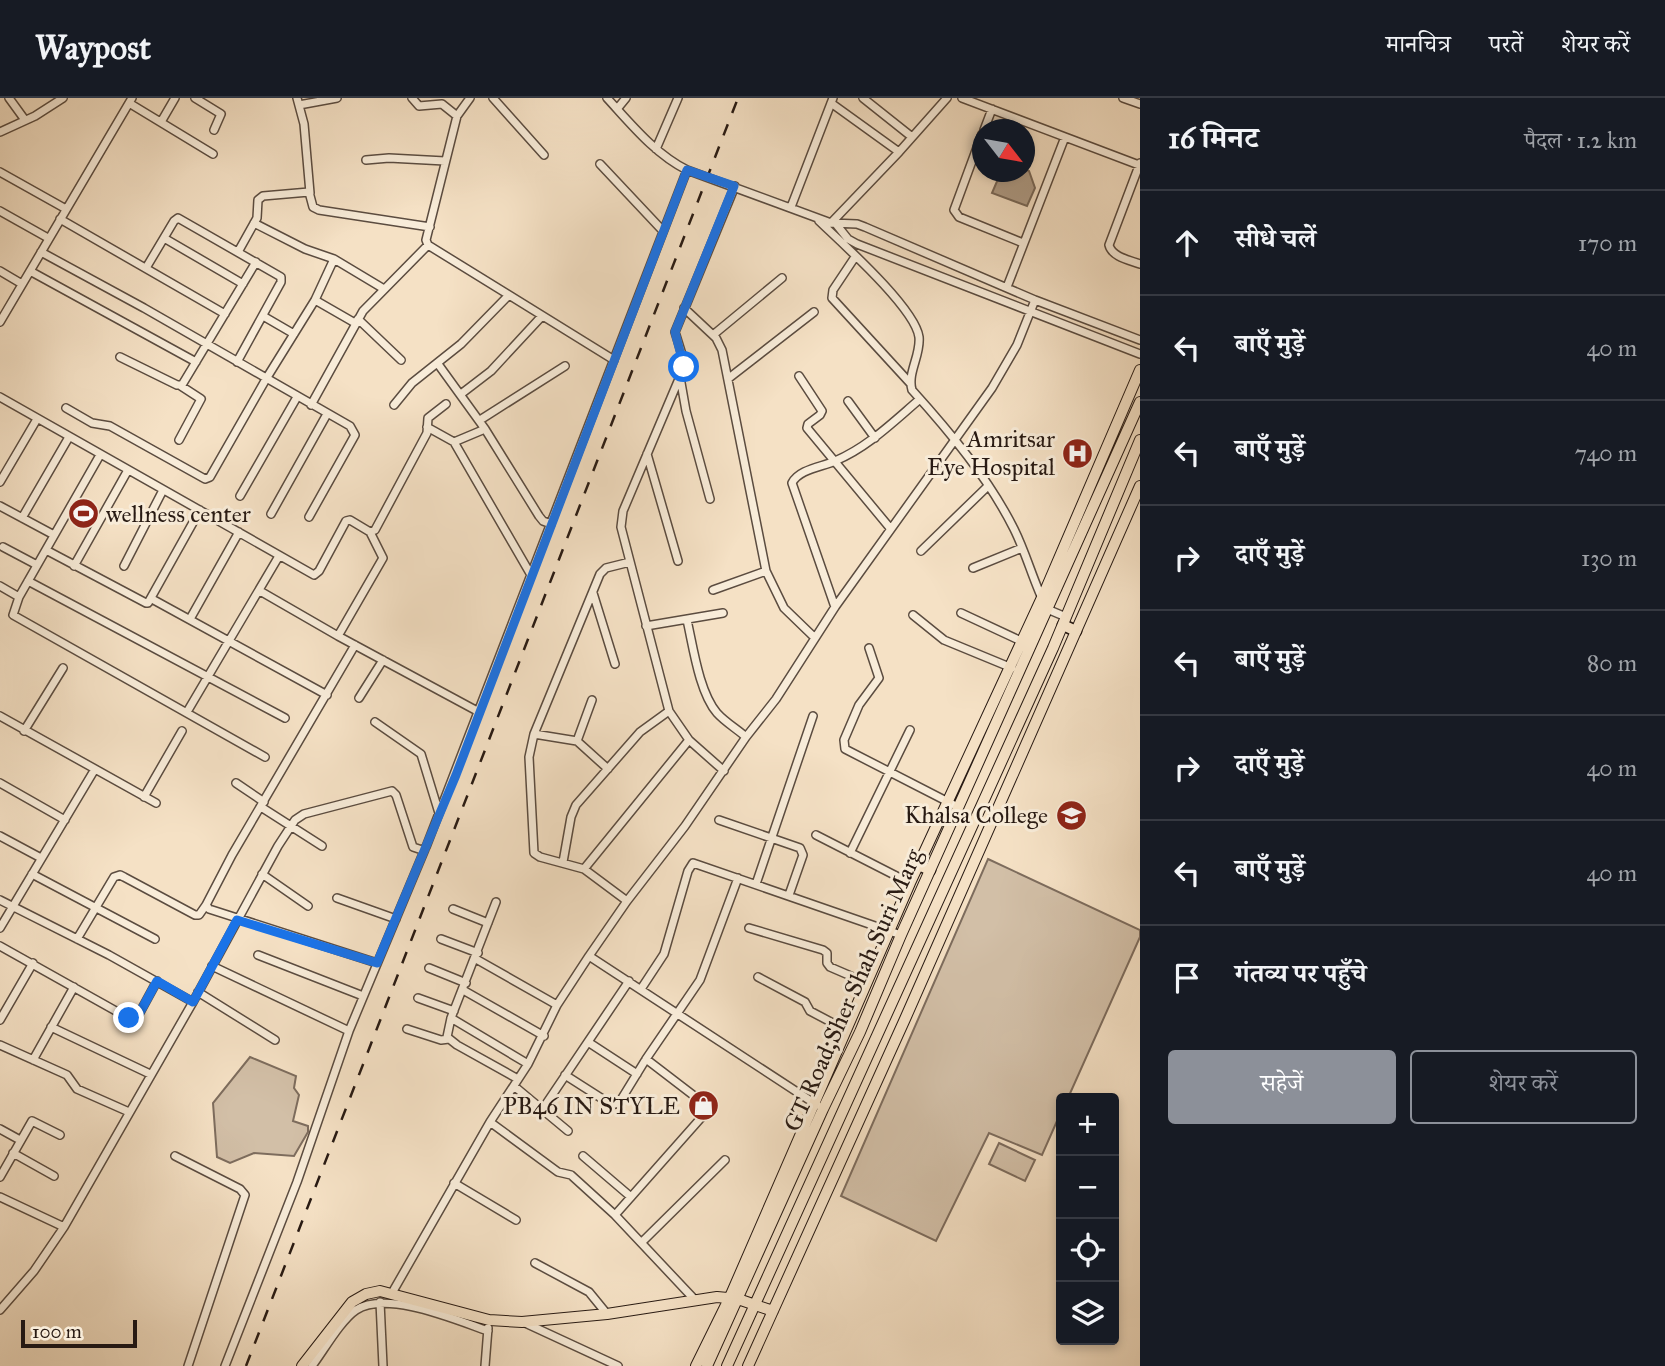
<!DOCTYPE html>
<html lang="hi">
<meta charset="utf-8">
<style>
:root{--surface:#171b24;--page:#242831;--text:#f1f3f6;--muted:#9ea1a6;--line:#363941;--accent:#8c9099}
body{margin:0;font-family:"IM FELL Great Primer","Noto Serif Devanagari",serif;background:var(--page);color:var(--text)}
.controls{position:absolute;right:21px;bottom:21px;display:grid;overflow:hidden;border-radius:7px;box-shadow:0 4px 10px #0003}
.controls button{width:63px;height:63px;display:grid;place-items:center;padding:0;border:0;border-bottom:2px solid var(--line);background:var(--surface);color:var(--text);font:35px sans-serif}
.compass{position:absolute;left:972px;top:21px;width:63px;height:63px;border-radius:50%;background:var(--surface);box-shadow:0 4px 10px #0003;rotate:121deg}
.scale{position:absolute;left:21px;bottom:18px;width:116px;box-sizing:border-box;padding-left:7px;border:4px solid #281a13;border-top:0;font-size:19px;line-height:24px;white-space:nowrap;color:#281a13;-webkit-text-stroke:5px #f8ecd9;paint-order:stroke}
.stop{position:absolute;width:21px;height:21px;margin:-16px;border:5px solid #1a73e8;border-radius:50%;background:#fff}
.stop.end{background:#1a73e8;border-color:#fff;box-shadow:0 2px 7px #0008}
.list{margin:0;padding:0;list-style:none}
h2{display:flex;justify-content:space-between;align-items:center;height:91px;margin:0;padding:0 28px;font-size:30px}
h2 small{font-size:23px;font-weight:400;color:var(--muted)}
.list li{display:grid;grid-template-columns:46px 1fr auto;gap:21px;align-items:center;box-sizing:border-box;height:105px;padding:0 28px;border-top:2px solid var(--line)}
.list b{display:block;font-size:26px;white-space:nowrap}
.list em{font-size:23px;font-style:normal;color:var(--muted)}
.actions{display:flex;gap:14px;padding:21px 28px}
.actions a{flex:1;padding:16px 0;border:2px solid var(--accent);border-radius:7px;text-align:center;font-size:24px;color:var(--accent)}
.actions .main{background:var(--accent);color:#fff}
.icon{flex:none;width:38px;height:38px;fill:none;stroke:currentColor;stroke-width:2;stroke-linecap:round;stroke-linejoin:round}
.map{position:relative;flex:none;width:1140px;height:1268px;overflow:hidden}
header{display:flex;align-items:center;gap:42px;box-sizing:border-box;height:98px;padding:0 35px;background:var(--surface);border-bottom:2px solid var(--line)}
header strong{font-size:33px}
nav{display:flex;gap:38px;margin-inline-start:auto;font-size:24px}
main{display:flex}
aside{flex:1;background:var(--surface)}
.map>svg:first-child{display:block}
</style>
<header>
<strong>Waypost</strong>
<nav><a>मानचित्र</a><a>परतें</a><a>शेयर करें</a></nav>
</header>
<main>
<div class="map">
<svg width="1140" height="1268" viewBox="0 0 1140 1268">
<rect width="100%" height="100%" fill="#f5e1c5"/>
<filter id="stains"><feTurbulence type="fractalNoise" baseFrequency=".00286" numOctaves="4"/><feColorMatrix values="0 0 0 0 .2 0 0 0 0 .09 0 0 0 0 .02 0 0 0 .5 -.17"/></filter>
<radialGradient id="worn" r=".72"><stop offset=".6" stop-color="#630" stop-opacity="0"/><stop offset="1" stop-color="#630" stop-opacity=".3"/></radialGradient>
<path fill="#d2bfa7" stroke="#7d6c5d" stroke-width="2" d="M988,761l152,71v7l-72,161h-7v14l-19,43 -53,-22 -53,108 -95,-45z
M250,959l46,19 -2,12 5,7 -6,26 15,5v6l-14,24 -40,-3 -24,10 -13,-6 -4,-54z
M999,1045l36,17 -10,21 -36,-17z"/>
<path fill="#af9d88" stroke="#796959" stroke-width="2" d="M1025,71l4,2 6,17 -8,18 -35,-13 9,-21h23z"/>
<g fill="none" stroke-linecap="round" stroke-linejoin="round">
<defs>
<path id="minor" d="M9,0l16,22
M195,0l26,16 -7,16
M297,0l7,26 6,69
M412,0l7,8 23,-2 15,12
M470,0l-13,18 -31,124 2,5 186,115
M493,0l51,57
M607,0c24,26 48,56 80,72l144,53 26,1 8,3 170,73 105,40
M863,0l49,39
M962,0l177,67
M1123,0l17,6
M129,5l84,51
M831,5l68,49
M299,7l38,-7
M617,11l9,-11
M161,24l14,-24
M984,32l8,-21
M0,34l35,-16 28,-18
M982,36l-28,76 5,7 64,26
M656,51l22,-51
M366,62l23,-2 56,3
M1140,65l-31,82c3,12 20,15 31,19
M600,66l63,67
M0,74l66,37
M791,109l42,-109
M0,113l48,27
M60,121l165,95
M819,123c23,22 96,87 100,116 2,18 -12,36 -7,53 38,42 77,89 102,139 13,26 20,55 33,80l19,8
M831,125l68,-71 48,-54
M836,126l12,15 9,5 283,110
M164,140l79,46
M41,154l103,56 206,118 5,9 -46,82
M238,154l19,-34 1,-18 5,-4 46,-4 4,15 6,3 111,17
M855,159l-22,33 -1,8 78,85
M334,161l50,30
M146,170l28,-47 4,-3 103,59v5l-44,80
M0,173l22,13
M30,173l166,91
M1007,189l58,-150
M315,202l40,23
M684,210l32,30 6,12 44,221 18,37 31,30
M263,218l31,18
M358,221l43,41
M0,224l132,-224
M713,237l69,-57
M120,259l57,28h5l74,-123
M438,266l47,65 54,87 4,5 8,3
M799,278l23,35 -2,4 -12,9 -1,4 83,100
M680,279l6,34 24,88
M729,280l85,-66
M461,296l30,-23 51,-55
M0,299l314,178 5,-4 27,-50 4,-1 20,12 5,-2 52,-97 1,-15 18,-14
M848,303l27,37
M311,307l52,-94 65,-66
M394,307l18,-22 49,-39 47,-48
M66,310l26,15 18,3 95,53 5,-2 56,-98 49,-79 19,-41 -29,-10 -51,-26
M480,322l85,-54
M427,329l27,15 31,-13
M179,342l22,-41 -20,-13
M454,344l77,133
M647,356l31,107
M100,357l-81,142 -6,18 252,142
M0,384l37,-63
M240,398l57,-99
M0,408l54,29
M271,416l56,-100
M22,420l47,-81
M3,449l34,18
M46,452l100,53h2l52,-93
M921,453l67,-65
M74,468l54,-96
M124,468l39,-76
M973,470l49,-20
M28,483l257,137
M0,488l19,11
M713,492l53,-19
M260,493l78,45 141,76
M593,495l22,71
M152,501l175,96
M835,509l-43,-124c7,-14 30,-16 43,-22 33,-14 58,-39 85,-62
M961,515l60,28
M913,517l31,25 68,28
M190,521l49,-87
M687,522c6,26 12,72 30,93 8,9 20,16 29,24
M646,528l77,-13
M338,538l45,-78 -13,-26
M355,547l-123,210 -26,50 3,4 168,54
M869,550l10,30 -20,27 -15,35 1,9 113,58
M359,600l24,-38
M187,614l92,-156
M0,618l156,87
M375,624l46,32 18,59
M24,633l39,-63
M534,636l43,7 31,28
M577,643l15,-41
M724,673l-35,-31 -20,-29 -48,-184 2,-16 61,-144v-6l-9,-29 60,-146
M0,685l65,37
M236,685l28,19
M144,699l38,-66
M261,709l61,39
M719,722l81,28 3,7 -14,40
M816,737l94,48
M0,738l41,22
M850,755l60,-123
M563,764l8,-45 5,-12 64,-73 29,-21
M584,771l105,-129
M32,776l123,65
M262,776l46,32
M756,786l57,-168
M337,800l59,21
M0,802l109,55 84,47
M627,803l-43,-32 -44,-12 -6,-4 -5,-96 5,-23 66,-160 6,-6 24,-6
M496,804l-45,116 -4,19 10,8 61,34
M453,811l35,14
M0,830l95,-159
M749,830l74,22 4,3v10l3,4 37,16
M77,841l37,-62 6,-2 4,2 71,38h4l7,-10
M441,841l37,14
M0,848l132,74 6,-4 19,-35
M258,857l105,41
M589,858l228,149
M476,861l81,46
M212,868l137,65
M429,870l37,15
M758,879l47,25 5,9 36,19
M641,891l23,-35 24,-83 5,-8 208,72
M463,892l81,46
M198,894l77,48
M418,900l36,13
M451,920l77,46
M0,922l33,-57
M51,929l99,47
M407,931l34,11 8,-1
M588,944l49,32
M0,947l67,30 10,14 52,23
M33,962l41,-73
M565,977l47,30 7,-2 27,-44 54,-79 38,-102
M514,988l54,45
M542,1012l87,-129
M490,1024l68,50 13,3 44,40 80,85
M0,1031l20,11
M13,1055l41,23
M175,1058l65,33 5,6 -57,171
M583,1058l48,41
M0,1079l32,-56 28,14
M454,1085l62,37
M0,1099l64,30
M615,1117l93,-105 -2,-5 -60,-46
M642,1144l83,-82
M535,1165l54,29 18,22
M392,1195l98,-171 38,-58 29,-59 32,-49 38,-55 58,-75 61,-89 30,-38 59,-92 157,-219 25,-43 18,-45
M380,1204l3,64
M0,1212l34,-39 30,-44 129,-225 85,-156 17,-26 9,-6 88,-23 4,4 17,52 9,3 4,-3 261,-677
M523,1224l95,44
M225,1268l72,-184 52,-151 76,-182
M312,1268c12,-16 29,-46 44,-56 31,-20 100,10 132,21
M485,1268l3,-38"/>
<path id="major" d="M302,1268l50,-64 14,-8 14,-3 109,29 33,2 85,-8 110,-17 21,2 35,12
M696,1268l34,-69 180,-414 135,-292 95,-221
M707,1268l116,-257 37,-77 41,-97 239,-533
M727,1268l326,-718 87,-208
M748,1268l157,-347 235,-533"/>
<path id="highway" d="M1063,527l13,6
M918,767l12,5"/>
</defs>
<use href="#minor" stroke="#5b4c40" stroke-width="10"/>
<use href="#major" stroke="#281a13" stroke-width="12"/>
<use href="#highway" stroke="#281a13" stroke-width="13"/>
<use href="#minor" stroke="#f8ecd9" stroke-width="7"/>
<use href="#major" stroke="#f5e1c5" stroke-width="10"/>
<use href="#highway" stroke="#f5e1c5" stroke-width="10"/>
<path stroke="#281a13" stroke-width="2.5" stroke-dasharray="12 12" stroke-linecap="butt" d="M246,1268l492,-1268"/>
</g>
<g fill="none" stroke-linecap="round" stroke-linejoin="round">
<path stroke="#1a73e8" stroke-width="9" d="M129,920l6,1 3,-3 19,-35 36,21 44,-82 140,43 79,-188 231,-605 47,16 -59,146 9,35"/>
</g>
<defs>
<symbol id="hospital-disc" viewBox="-11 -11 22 22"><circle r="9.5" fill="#8f2418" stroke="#f8ecd9"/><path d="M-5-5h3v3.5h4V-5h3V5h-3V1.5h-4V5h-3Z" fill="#fff"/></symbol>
<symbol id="stadium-disc" viewBox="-11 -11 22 22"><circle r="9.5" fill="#8f2418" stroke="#f8ecd9"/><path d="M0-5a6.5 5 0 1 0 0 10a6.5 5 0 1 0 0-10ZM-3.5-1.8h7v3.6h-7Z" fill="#fff"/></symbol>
<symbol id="university-disc" viewBox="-11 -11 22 22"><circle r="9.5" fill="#8f2418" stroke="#f8ecd9"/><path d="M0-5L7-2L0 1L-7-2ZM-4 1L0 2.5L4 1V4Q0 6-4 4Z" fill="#fff"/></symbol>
<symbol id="shop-disc" viewBox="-11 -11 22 22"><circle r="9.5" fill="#8f2418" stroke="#f8ecd9"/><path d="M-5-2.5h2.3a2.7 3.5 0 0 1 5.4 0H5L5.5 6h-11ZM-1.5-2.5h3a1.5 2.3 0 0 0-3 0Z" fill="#fff"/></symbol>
</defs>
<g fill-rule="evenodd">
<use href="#hospital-disc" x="1060" y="338" width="35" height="35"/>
<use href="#stadium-disc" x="66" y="398" width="35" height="35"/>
<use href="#university-disc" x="1054" y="700" width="35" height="35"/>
<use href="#shop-disc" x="686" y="990" width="35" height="35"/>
</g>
<g text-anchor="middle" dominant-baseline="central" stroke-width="6" stroke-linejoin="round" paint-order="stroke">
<g font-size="24" fill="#281a13" stroke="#f8ecd9" text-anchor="end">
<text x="1055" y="341">Amritsar<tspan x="1055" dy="28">Eye Hospital</tspan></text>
<text x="106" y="416" text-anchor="start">wellness center</text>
<text x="1048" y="717">Khalsa College</text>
<text x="680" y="1008">PB46 IN STYLE</text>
</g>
<g font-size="24" fill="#281a13" stroke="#f8ecd9">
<text transform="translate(853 892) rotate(-66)">GT Road;Sher Shah Suri Marg</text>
</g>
</g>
<rect width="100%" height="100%" filter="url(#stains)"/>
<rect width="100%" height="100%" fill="url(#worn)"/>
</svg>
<div class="controls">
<button>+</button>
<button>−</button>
<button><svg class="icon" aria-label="locate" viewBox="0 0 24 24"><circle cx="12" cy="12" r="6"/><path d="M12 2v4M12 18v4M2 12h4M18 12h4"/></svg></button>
<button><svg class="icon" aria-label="layers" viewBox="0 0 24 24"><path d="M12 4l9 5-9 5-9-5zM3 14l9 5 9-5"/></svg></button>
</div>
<svg class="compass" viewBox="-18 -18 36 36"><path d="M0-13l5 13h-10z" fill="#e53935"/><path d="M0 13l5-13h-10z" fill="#9ea1a6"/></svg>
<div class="scale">100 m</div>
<div class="stop" style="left:684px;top:269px"></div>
<div class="stop end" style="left:129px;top:920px"></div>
</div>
<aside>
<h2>16 मिनट<small>पैदल · 1.2 km</small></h2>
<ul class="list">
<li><svg class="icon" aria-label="ahead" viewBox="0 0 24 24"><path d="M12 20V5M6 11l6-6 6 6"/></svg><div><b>सीधे चलें</b></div><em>170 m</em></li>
<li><svg class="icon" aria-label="left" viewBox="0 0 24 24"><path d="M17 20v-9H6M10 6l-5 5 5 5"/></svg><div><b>बाएँ मुड़ें</b></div><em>40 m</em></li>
<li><svg class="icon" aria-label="left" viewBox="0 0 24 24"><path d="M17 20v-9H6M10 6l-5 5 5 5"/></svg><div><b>बाएँ मुड़ें</b></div><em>740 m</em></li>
<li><svg class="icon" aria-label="right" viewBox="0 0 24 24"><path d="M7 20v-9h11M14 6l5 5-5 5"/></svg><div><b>दाएँ मुड़ें</b></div><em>130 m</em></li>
<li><svg class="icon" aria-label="left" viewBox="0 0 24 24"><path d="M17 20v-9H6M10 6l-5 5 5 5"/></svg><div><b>बाएँ मुड़ें</b></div><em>80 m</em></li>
<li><svg class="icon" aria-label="right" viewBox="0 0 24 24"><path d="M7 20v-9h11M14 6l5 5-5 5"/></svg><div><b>दाएँ मुड़ें</b></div><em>40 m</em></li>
<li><svg class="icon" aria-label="left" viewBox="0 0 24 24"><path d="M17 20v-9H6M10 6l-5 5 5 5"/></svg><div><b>बाएँ मुड़ें</b></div><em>40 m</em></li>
<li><svg class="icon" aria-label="arrive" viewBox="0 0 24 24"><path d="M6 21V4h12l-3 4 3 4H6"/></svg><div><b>गंतव्य पर पहुँचे</b></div></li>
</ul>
<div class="actions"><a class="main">सहेजें</a><a>शेयर करें</a></div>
</aside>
</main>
